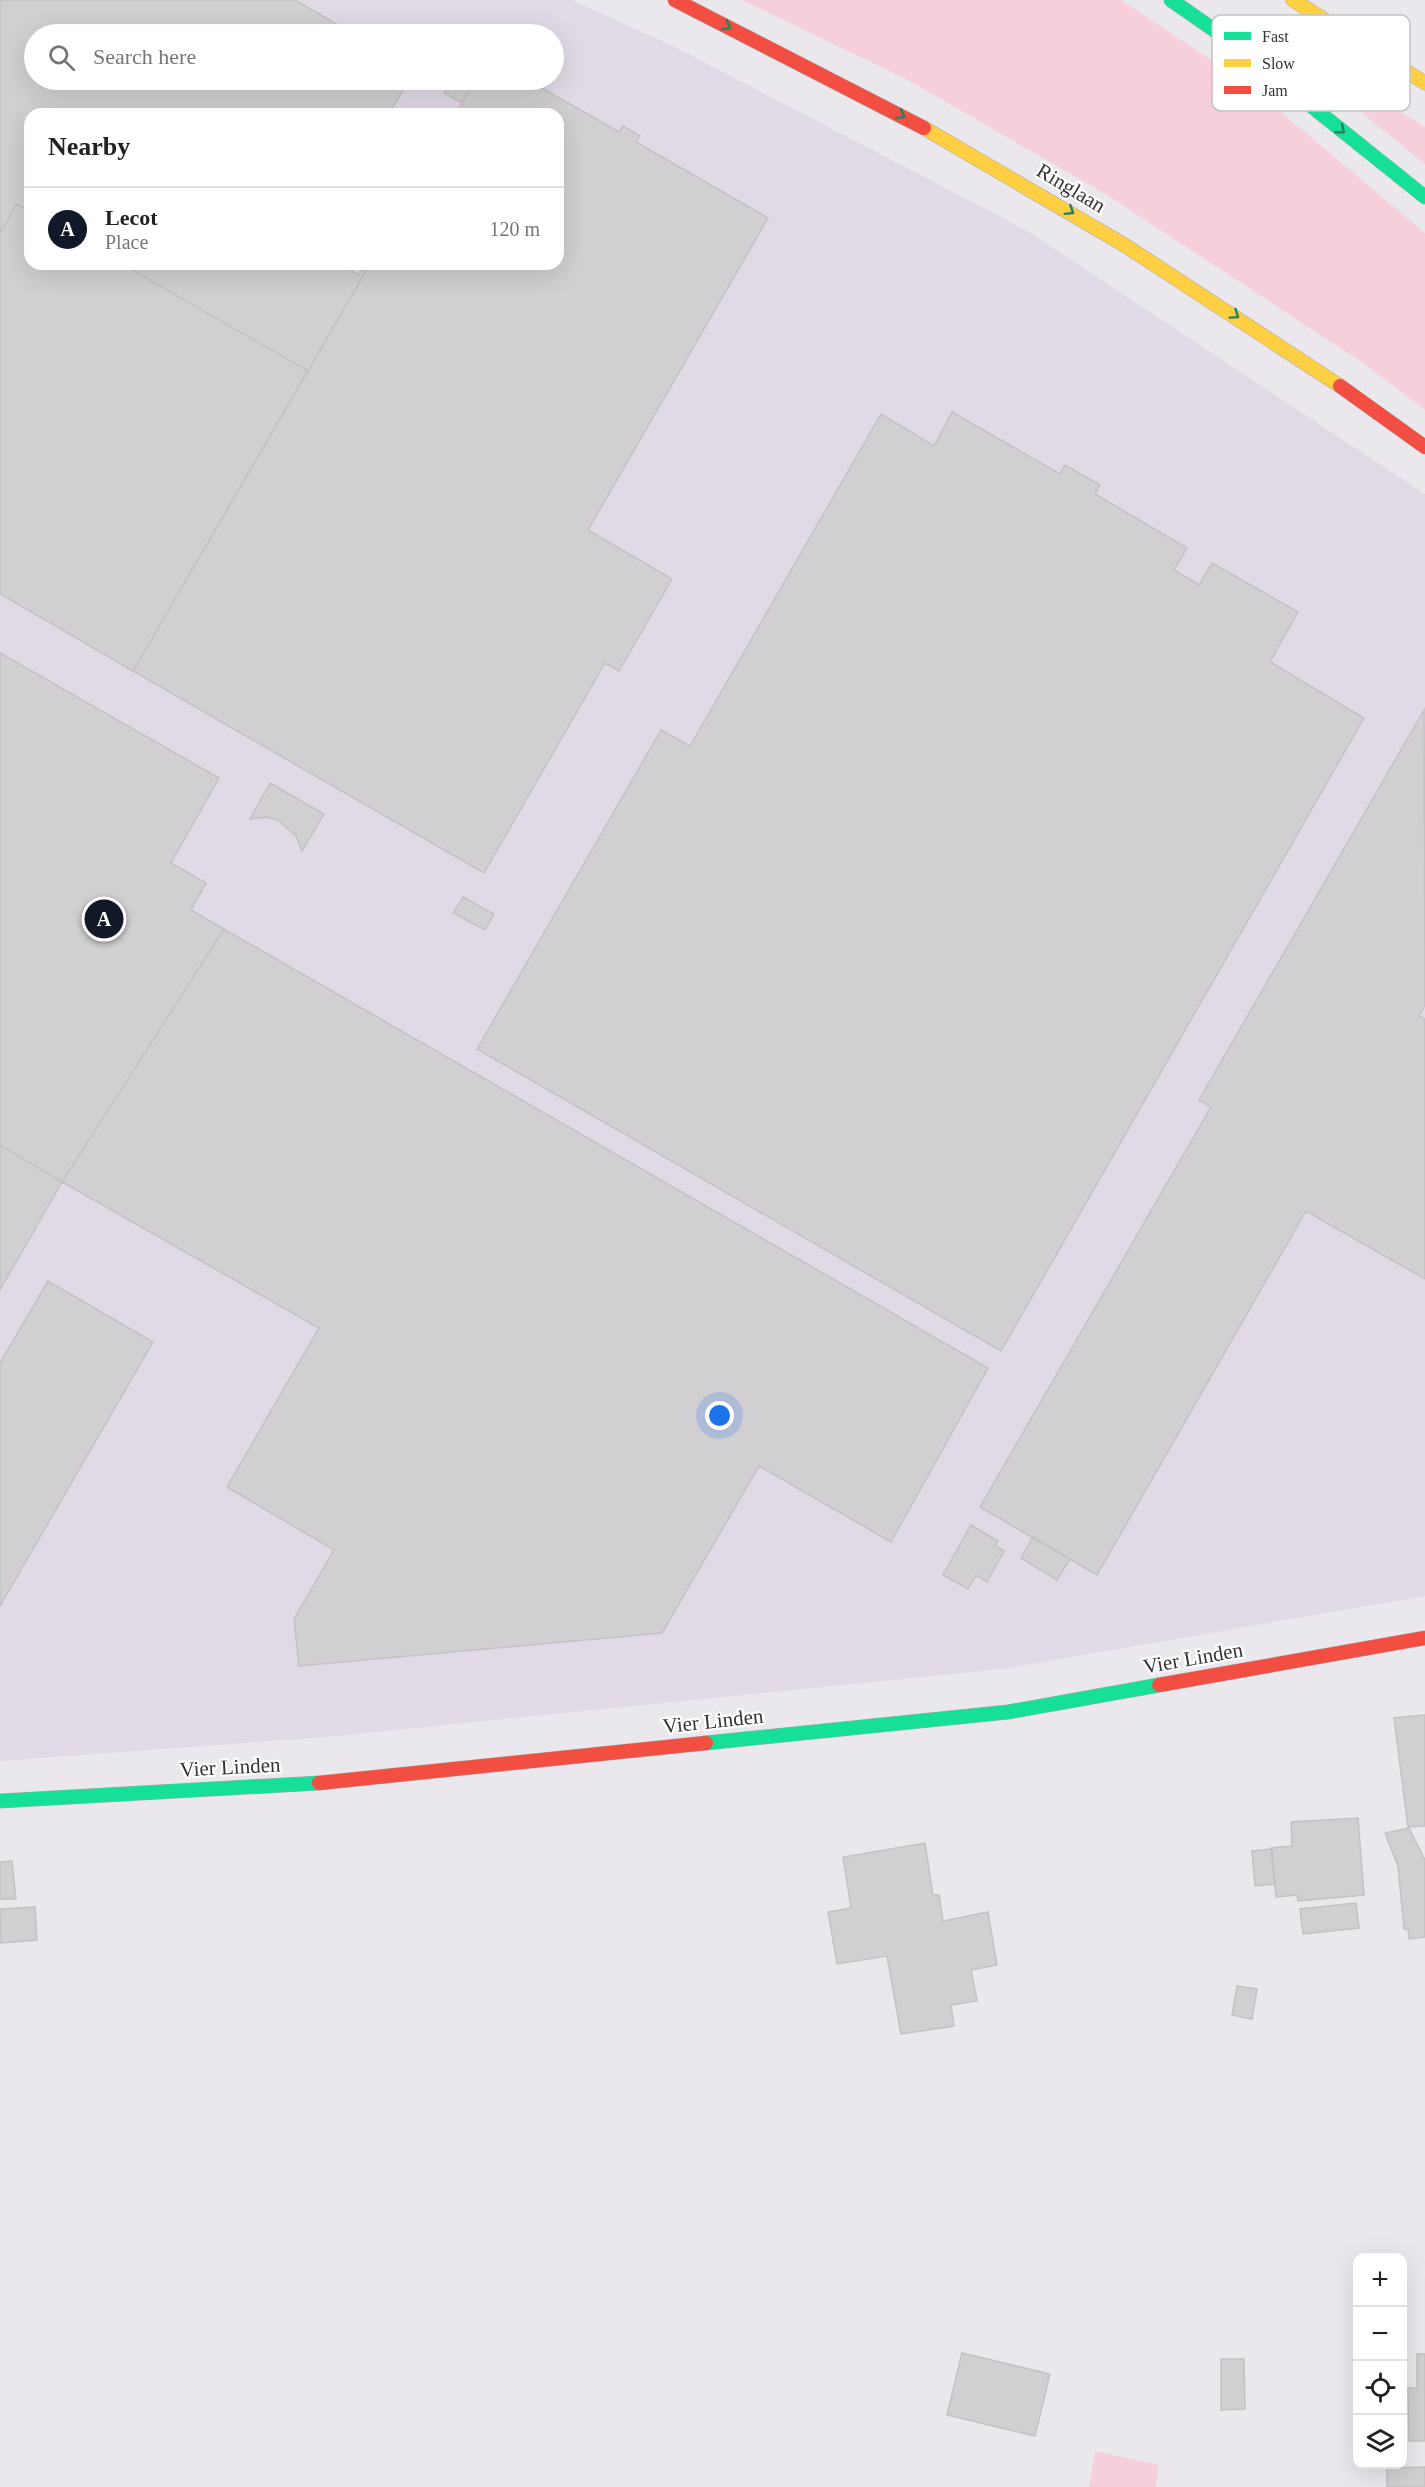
<!DOCTYPE html>
<meta charset="utf-8">
<style>
:root{--surface:#fff;--page:#f2f2f2;--text:#222;--muted:#767676;--line:#e0e0e0;--accent:#111827}
body{margin:0;font-family:"Times New Roman",serif;background:var(--page);color:var(--text)}
.controls{position:absolute;right:18px;bottom:18px;display:grid;overflow:hidden;border-radius:12px;box-shadow:0 6px 24px #0002}
.controls button{width:54px;height:54px;display:grid;place-items:center;padding:0;border:0;border-bottom:2px solid var(--line);background:var(--surface);color:var(--text);font:30px sans-serif}
.you{position:absolute;left:720px;top:1416px;width:21px;height:21px;margin:-15px;border:4px solid #fff;border-radius:50%;background:#1a73e8;box-shadow:0 0 0 9px #1a73e833}
.badge{display:grid;place-items:center;width:39px;height:39px;border-radius:50%;background:var(--accent);color:#fff;font-size:20px;font-weight:700}
.pin{position:absolute;translate:-50% -50%;border:3px solid #fff;box-shadow:0 2px 6px #0006}
.list{margin:0;padding:0;list-style:none}
h2{display:flex;justify-content:space-between;align-items:center;height:78px;margin:0;padding:0 24px;font-size:26px}
h2 small{font-size:20px;font-weight:400;color:var(--muted)}
.list li{display:grid;grid-template-columns:39px 1fr auto;gap:18px;align-items:center;box-sizing:border-box;height:84px;padding:0 24px;border-top:2px solid var(--line)}
.list b{display:block;font-size:22px;white-space:nowrap}
.list p{margin:0;font-size:20px;white-space:nowrap;color:var(--muted)}
.list em{font-size:20px;font-style:normal;color:var(--muted)}
.icon{flex:none;width:33px;height:33px;fill:none;stroke:currentColor;stroke-width:2;stroke-linecap:round;stroke-linejoin:round}
.map{position:relative;flex:none;width:1425px;height:2487px;overflow:hidden}
.search{position:absolute;background:var(--surface);box-shadow:0 6px 24px #0002;left:24px;top:24px;width:540px;height:66px;display:flex;align-items:center;gap:15px;box-sizing:border-box;padding:0 21px;border-radius:33px;color:var(--muted);font-size:22px}
.panel{position:absolute;background:var(--surface);box-shadow:0 6px 24px #0002;left:24px;top:108px;width:540px;height:162px;border-radius:18px}
.map>svg:first-child{display:block}
</style>
<div class="map">
<svg width="1425" height="2487" viewBox="0 0 1425 2487">
<rect width="100%" height="100%" fill="#ebe8ed"/>
<path fill="#e1dae6" fill-rule="evenodd" d="M0,0h572l103,47 351,183 399,264v1102l-422,73 -677,68 -326,24zM34,34h520v46h-520zM30,114h528v150h-528z"/>
<path fill="#f5d0db" d="M742,0h379l128,85 176,148v177l-62,-47 -256,-168 -199,-115z
M1359,87l66,40v37l-63,-51z
M1095,2451l64,14 -3,22h-67z"/>
<path fill="#d2cfd2" stroke="#c4c1c4" stroke-width="1.5" d="M0,0h295l59,34h-320v46h375l-20,34h-359v97l-13,-7 -17,29z
M452,80h23l-13,23 -18,-10z
M475,80h53l91,52 4,-6 17,10 -4,6 132,76 -180,312 84,49 -53,92 -14,-8 -121,210 -351,-202 237,-407h188v-150h-102z
M17,204l13,7v53h92l186,107 -175,300 -133,-77v-361z
M122,264h219l18,11 5,-11h6l-62,107z
M952,412l108,62 5,-9 35,20 -5,9 92,54 -13,22 25,15 13,-22 86,49 -28,50 94,56 -363,633 -524,-302 184,-319 29,16 191,-332 53,32z
M0,653l219,125 -48,85 35,20 -15,27 33,19 -162,253 -62,-37z
M1424,710l1,295 -6,11 6,3v260l-119,-68 -209,364 -117,-68 231,-400 -12,-7z
M270,783l54,31 -22,37 -6,-15 -17,-15 -12,-4 -17,2z
M463,897l31,17 -9,16 -32,-17z
M224,929l764,439 -97,174 -132,-76 -97,167 -363,33 -5,-47 40,-69 -107,-63 92,-159 -257,-146z
M0,1145l62,37 -62,108z
M48,1281l105,61 -153,264v-243z
M971,1525l27,16 -3,5 9,5 -17,31 -11,-7 -8,14 -25,-14z
M1033,1537l37,22 -13,21 -36,-22z
M1425,1715v111l-17,1 -14,-109z
M1358,1818l6,77 -66,6 -1,-6 -21,2 -5,-49 21,-2 -1,-24z
M1409,1828l16,32v77l-16,2 -1,-10h-4l-6,-63 -13,-33z
M925,1843l8,52h6l4,26 45,-9 9,53 -26,5 6,31 -26,4 3,21 -53,8 -14,-78 -50,8 -9,-52 23,-4 -8,-51z
M1272,1849l3,35 -20,2 -3,-35z
M12,1861l4,38h-16v-37z
M1356,1903l3,25 -56,6 -3,-25z
M35,1907l2,33 -36,3 -1,-34z
M1237,1986l20,3 -5,30 -20,-4z
M962,2353l88,21 -15,62 -88,-21z
M1417,2354h8v87h-16l-1,-53h9z
M1221,2359h23l1,50 -24,1z
M1425,2467v20h-38v-19z"/>
<g fill="none" stroke-linecap="round" stroke-linejoin="round">
<defs>
<path id="fast" d="M1171,0l59,41 195,156
M706,1743l302,-31 151,-27
M0,1801l319,-18"/>
<path id="slow" d="M1293,0l132,83
M924,128l202,118 214,140"/>
<path id="jam" d="M675,0l249,128
M1340,386l85,61
M1159,1685l266,-47
M319,1783l387,-40"/>
</defs>
<use href="#fast" stroke="#adaaaf" stroke-width="15"/>
<use href="#slow" stroke="#adaaaf" stroke-width="15"/>
<use href="#jam" stroke="#adaaaf" stroke-width="15"/>
<use href="#fast" stroke="#16e098" stroke-width="14"/>
<use href="#slow" stroke="#ffcf43" stroke-width="14"/>
<use href="#jam" stroke="#f24e42" stroke-width="14"/>
</g>
<defs><path id="oneway-chevron" d="M-2-3.5L2.5 0L-2 3.5" fill="none" stroke-width="1.6" stroke-linecap="round" stroke-linejoin="round" transform="scale(1.5)"/></defs>
<g stroke="#268062">
<use href="#oneway-chevron" transform="translate(727 26) rotate(27)"/>
<use href="#oneway-chevron" transform="translate(901 115) rotate(29)"/>
<use href="#oneway-chevron" transform="translate(1341 130) rotate(39)"/>
<use href="#oneway-chevron" transform="translate(1070 211) rotate(32)"/>
<use href="#oneway-chevron" transform="translate(1235 315) rotate(34)"/>
</g>
<g text-anchor="middle" dominant-baseline="central" stroke-width="4.5" stroke-linejoin="round" paint-order="stroke">
<g font-size="21" fill="#343236" stroke="#fff">
<text transform="translate(1071 188) rotate(31)">Ringlaan</text>
<text transform="translate(1193 1658) rotate(-10)">Vier Linden</text>
<text transform="translate(713 1721) rotate(-6)">Vier Linden</text>
<text transform="translate(230 1767) rotate(-3)">Vier Linden</text>
</g>
</g>
<rect x="1212" y="15" width="198" height="96" rx="9" fill="#fff" stroke="#c2c2c3" stroke-width="1.5"/>
<rect x="1224" y="32" width="27" height="8" fill="#16e098"/>
<rect x="1224" y="59" width="27" height="8" fill="#ffcf43"/>
<rect x="1224" y="86" width="27" height="8" fill="#f24e42"/>
<g font-size="16" fill="#343236">
<text x="1262" y="42">Fast</text>
<text x="1262" y="69">Slow</text>
<text x="1262" y="96">Jam</text>
</g>
</svg>
<div class="controls">
<button>+</button>
<button>−</button>
<button><svg class="icon" aria-label="locate" viewBox="0 0 24 24"><circle cx="12" cy="12" r="6"/><path d="M12 2v4M12 18v4M2 12h4M18 12h4"/></svg></button>
<button><svg class="icon" aria-label="layers" viewBox="0 0 24 24"><path d="M12 4l9 5-9 5-9-5zM3 14l9 5 9-5"/></svg></button>
</div>
<div class="you"></div>
<div class="pin badge" style="left:104px;top:919px">A</div>
<div class="search"><svg class="icon" aria-label="search" viewBox="0 0 24 24"><circle cx="10" cy="10" r="6"/><path d="M15 15l6 6"/></svg>Search here</div>
<section class="panel">
<h2>Nearby<small></small></h2>
<ul class="list">
<li><span class="badge">A</span><div><b>Lecot</b><p>Place</p></div><em>120 m</em></li>
</ul>
</section>
</div>
